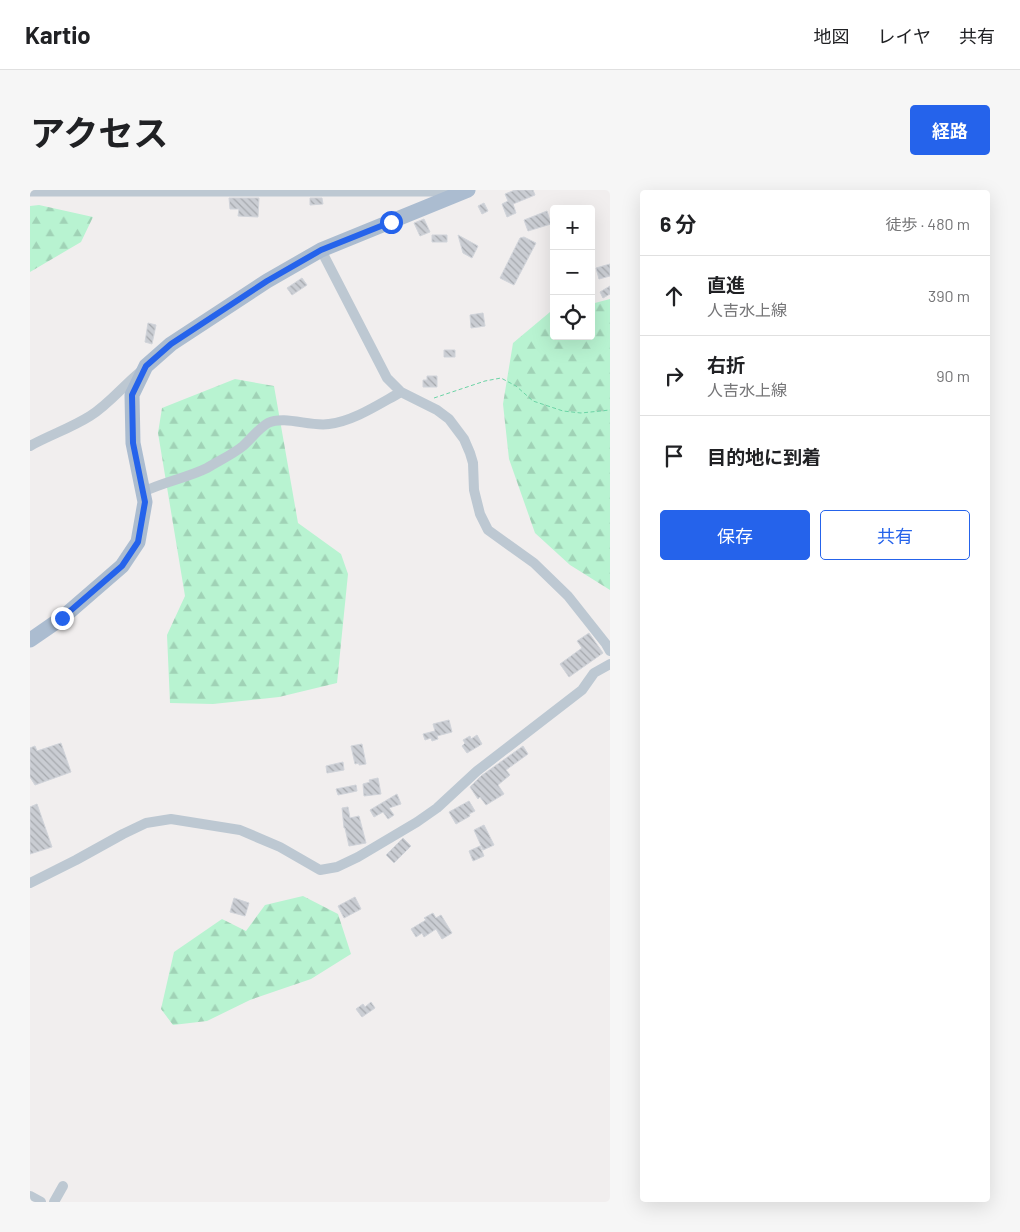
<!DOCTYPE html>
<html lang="ja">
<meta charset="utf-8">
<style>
:root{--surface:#fff;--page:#f6f6f6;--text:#202124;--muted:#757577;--line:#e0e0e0;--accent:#2563eb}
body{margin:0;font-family:Barlow,"Noto Sans JP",sans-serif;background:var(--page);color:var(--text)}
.controls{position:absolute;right:15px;top:15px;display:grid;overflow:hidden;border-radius:5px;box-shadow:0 5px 20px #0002}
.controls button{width:45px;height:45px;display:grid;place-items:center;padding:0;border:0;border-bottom:1px solid var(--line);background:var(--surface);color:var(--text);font:25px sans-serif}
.stop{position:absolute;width:15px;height:15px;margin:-11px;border:4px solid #2563eb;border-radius:50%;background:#fff}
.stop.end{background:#2563eb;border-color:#fff;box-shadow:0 1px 5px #0008}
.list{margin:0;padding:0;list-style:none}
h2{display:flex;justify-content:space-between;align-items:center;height:65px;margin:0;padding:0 20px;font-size:21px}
h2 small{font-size:16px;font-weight:400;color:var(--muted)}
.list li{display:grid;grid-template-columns:32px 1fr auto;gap:15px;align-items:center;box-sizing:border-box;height:80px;padding:0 20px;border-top:1px solid var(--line)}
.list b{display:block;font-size:19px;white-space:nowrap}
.list p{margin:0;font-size:16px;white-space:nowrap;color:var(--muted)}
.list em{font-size:16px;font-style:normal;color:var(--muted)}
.actions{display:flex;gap:10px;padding:15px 20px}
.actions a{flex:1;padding:11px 0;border:1px solid var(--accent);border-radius:5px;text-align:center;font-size:18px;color:var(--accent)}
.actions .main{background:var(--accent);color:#fff}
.icon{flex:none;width:28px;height:28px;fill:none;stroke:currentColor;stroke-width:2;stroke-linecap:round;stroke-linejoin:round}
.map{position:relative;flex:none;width:580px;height:1012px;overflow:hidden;border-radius:5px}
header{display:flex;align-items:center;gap:30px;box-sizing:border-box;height:70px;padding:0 25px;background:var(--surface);border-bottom:1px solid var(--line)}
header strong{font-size:24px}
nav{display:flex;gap:28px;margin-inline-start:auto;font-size:18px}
.intro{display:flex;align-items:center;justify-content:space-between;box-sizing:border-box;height:120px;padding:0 30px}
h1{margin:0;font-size:35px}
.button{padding:12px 22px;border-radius:5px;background:var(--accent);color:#fff;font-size:18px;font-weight:700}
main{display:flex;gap:30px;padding:0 30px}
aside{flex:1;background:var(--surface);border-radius:5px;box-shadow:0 5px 20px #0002}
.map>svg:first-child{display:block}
</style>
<header>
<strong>Kartio</strong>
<nav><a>地図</a><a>レイヤ</a><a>共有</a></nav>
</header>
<div class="intro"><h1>アクセス</h1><a class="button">経路</a></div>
<main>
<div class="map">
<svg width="580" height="1012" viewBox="0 0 580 1012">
<defs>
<pattern id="forest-firs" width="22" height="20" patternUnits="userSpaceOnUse" patternTransform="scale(1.25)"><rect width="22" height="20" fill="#b8f3d1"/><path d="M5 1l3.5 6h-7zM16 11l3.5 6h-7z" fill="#a0d2b6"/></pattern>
<pattern id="building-back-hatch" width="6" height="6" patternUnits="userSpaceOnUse" patternTransform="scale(1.25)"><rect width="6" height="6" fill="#cacdd3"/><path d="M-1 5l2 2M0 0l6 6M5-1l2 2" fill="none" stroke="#a6a9ae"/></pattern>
</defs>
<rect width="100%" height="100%" fill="#f1eeee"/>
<path fill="url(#forest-firs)" d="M9,15l54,12 -12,25 -51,30v-66z
M580,109v291l-40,-25 -35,-32 -26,-74 -6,-55 10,-61 37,-31h4v24h37v-32z
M205,189l39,7 24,137 43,31 7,20 -11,109 -58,14 -66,7 -43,-1 -3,-68 18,-39 -27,-163 4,-25z
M273,706l35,18 13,40 -40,25 -61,21 -43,21 -34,4 -12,-16 13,-57 48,-33 24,12 19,-26z"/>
<path fill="url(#building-back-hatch)" stroke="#d1d4da" d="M485,0h18l2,5 -22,9 3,9 -9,4 -5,-13 6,-3 -3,-7z
M199,8h30l-1,19 -20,-1 1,-7h-9z
M280,8h12l1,6 -13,1z
M454,13l4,8 -6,3 -4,-8z
M517,21l4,13 -23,7 -4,-11z
M394,29l6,13 -10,4 -6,-13z
M402,45h15v7h-15z
M428,45l20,11 -6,12 -9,-5z
M494,47l12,6 -22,42 -14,-7 20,-40z
M580,74v12l-11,3 -3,-11z
M272,88l5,7 -15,10 -5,-7z
M580,96v8l-7,4 -3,-6z
M453,123l2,13 -14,2 -1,-13z
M118,133l8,2 -4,19 -7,-2z
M414,160h11v7h-11z
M397,186h10v11h-14v-7h4z
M559,443l14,20 -34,24 -9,-13 22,-16 -5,-7z
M419,530l3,12 -15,4 1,3 -6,2 -1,-3 -6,2 -2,-6 12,-3 -2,-7z
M447,545l5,9 -15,9 -5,-7 3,-3 -2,-3 7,-4 1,3z
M31,553l10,29 -36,13 -5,-8v-29l5,-2 2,5z
M332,554l4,20 -7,1v-2l-4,1 -4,-18z
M493,556l5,8 -22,16 4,5 -12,10 6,9 -18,11 -6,-8 -2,2 -8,-12 11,-11z
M313,572l1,8 -17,3 -1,-7z
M348,588l3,16 -17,2 -1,-12 7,-2 -1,-2z
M326,595l1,6 -19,4 -2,-6z
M367,604l4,10 -12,4 5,7 -6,4 -5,-7 -9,5 -4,-7z
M439,611l6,10 -6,3 1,2 -14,8 -7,-12z
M7,614l15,43 -22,7v-47z
M318,617l2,11 9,-2 7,27 -17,3 -4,-18h-1l-2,-20z
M454,635l10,20 -11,5 -9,-20z
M373,648l8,8 -17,17 -8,-8z
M450,656l4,10 -11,5 -4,-10z
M325,707l6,12 -17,9 -6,-12z
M204,708l15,5 -4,13 -15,-4z
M403,723l3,5 5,-3 11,18 -10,6 -6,-10 -12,8 -2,-4 -6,4 -5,-8 15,-9 -2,-2z
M341,812l4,6 -13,9 -6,-8 7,-5 2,3z"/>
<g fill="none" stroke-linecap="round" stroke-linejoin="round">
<path stroke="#6dd4a6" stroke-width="1" stroke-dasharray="4 2.5" stroke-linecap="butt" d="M404,208l51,-17 16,-3 15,8 17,15 30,10 18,2 29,-3"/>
<path stroke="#bdc8d2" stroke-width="10" d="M371,202l36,18 12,9 15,20 6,14 3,10 1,27 6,24 8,16 46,33 34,33 38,48 4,7
M0,256c20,-11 41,-18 60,-30 19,-12 33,-30 50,-44
M113,302c20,-10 44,-14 64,-24 11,-7 25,-13 36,-22 8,-7 16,-18 25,-23 17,-8 42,4 61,1 25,-3 50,-20 72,-32l-14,-14 -66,-128
M0,693l46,-23 47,-26 23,-11 25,-4 69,11 40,17 40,23 17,-3 21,-10 59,-35 20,-14 40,-37 105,-81 12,-17 16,-9
M0,1006l11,6
M24,1012l9,-16"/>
<path stroke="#bdc8d2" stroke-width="11" d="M0,1h429"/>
<path stroke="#abbcd0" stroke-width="15" d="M0,450l32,-22 60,-52 16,-24 7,-40 -12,-59 -1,-48 14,-29 25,-22 96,-63 54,-31 147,-60"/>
</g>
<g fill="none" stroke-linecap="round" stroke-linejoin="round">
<path stroke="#2563eb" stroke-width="6" d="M32,428l60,-52 16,-24 7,-40 -12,-59 -1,-48 14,-29 25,-22 96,-63 54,-31 70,-28"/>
</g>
</svg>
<div class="controls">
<button>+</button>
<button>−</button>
<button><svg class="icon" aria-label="locate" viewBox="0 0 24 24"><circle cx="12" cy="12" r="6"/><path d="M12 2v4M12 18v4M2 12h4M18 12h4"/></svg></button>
</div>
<div class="stop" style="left:361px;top:32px"></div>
<div class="stop end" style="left:32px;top:428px"></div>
</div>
<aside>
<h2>6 分<small>徒歩 · 480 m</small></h2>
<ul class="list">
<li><svg class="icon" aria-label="ahead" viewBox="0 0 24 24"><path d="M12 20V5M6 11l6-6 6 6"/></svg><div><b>直進</b><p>人吉水上線</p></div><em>390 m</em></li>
<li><svg class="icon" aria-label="right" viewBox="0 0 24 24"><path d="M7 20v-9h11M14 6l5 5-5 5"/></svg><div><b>右折</b><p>人吉水上線</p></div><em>90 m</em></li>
<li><svg class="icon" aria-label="arrive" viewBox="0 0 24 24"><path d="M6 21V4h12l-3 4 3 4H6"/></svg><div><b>目的地に到着</b></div></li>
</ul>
<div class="actions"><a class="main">保存</a><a>共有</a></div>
</aside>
</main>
